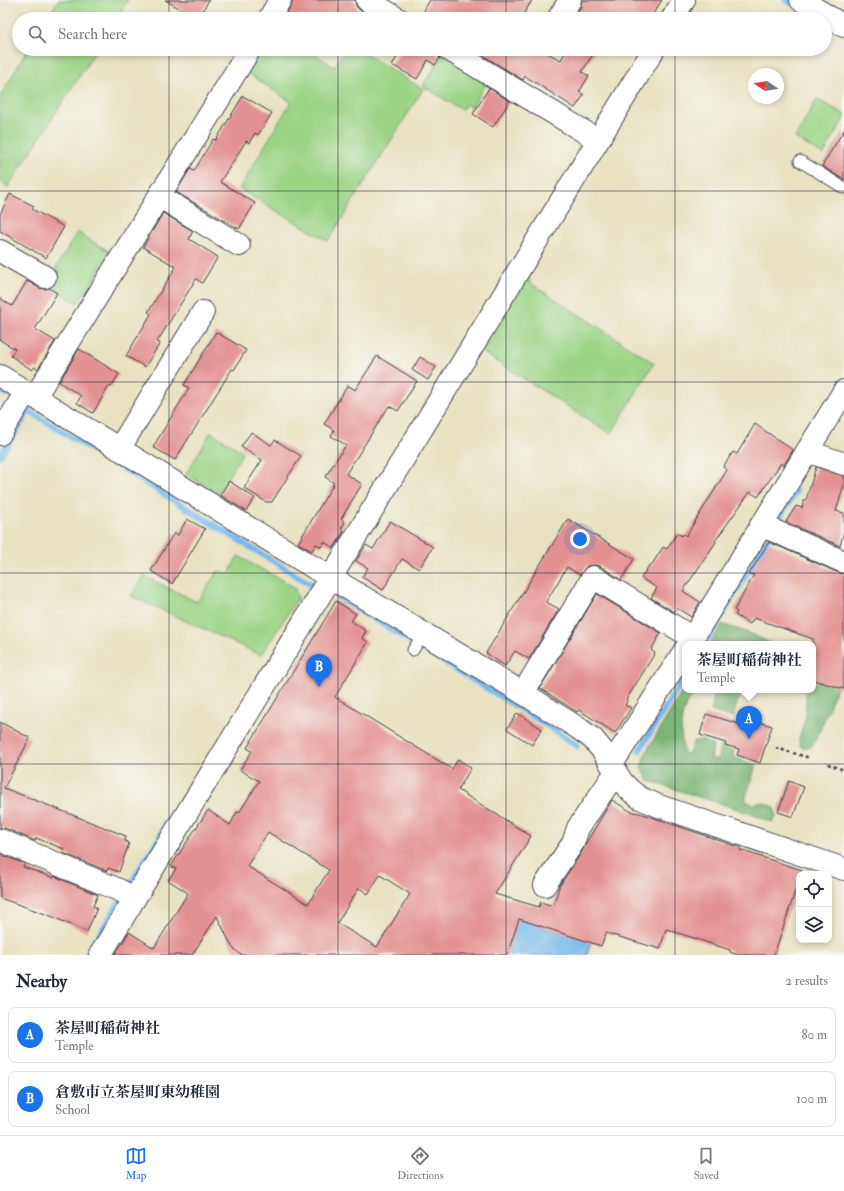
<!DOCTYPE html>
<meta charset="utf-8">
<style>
:root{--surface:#fff;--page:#f6f6f7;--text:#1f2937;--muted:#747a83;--line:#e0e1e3;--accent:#1a73e8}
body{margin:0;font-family:"IM FELL Double Pica","Noto Serif JP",serif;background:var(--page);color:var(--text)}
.controls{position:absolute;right:12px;bottom:12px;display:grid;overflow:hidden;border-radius:8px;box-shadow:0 2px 6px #0003}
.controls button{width:36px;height:36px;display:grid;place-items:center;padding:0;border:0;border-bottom:1px solid var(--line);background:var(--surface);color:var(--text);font:20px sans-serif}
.compass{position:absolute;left:748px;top:68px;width:36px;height:36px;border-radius:50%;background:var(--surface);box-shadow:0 2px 6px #0003;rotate:282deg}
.you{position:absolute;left:580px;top:539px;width:14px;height:14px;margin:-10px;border:3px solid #fff;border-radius:50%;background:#1a73e8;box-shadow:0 0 0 6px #1a73e833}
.badge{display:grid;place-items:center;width:26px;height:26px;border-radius:50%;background:var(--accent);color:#fff;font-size:13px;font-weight:700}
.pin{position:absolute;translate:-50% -33px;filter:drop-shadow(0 1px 2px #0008)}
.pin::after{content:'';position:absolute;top:21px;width:14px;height:12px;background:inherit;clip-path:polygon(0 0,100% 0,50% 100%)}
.popup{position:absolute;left:682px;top:641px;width:134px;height:52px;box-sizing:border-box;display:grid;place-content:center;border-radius:8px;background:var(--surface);filter:drop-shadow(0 1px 3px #0005);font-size:13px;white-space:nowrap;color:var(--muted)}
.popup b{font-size:15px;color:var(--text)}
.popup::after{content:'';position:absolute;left:50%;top:100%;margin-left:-8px;border:8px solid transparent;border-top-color:var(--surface)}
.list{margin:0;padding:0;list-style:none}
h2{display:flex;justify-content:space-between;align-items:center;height:52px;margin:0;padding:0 16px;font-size:17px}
h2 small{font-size:13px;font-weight:400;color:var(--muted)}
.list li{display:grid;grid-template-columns:26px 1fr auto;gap:12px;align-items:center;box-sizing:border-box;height:56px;margin:0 8px 8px;padding:0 8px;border:1px solid var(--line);border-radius:8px}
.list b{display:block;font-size:15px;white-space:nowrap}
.list p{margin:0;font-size:13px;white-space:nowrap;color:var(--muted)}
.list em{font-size:13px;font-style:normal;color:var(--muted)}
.icon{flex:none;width:22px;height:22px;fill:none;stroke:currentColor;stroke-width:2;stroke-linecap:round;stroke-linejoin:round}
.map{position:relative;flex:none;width:844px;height:955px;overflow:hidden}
.search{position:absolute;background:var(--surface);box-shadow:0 2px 6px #0003;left:12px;right:12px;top:12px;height:44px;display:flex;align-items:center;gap:10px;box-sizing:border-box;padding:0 14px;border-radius:22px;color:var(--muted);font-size:15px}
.sheet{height:180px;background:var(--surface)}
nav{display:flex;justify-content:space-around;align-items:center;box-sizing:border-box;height:56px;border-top:1px solid var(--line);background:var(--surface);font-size:11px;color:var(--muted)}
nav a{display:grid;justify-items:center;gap:2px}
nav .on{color:var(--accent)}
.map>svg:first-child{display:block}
</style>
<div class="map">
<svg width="844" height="955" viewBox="0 0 844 955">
<rect width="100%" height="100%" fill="#f6f6f2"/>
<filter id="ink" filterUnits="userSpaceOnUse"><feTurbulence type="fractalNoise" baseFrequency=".025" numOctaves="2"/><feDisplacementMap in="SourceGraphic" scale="8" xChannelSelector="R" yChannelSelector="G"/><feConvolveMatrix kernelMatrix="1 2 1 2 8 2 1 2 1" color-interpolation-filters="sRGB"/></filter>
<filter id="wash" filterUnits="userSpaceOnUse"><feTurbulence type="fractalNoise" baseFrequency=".012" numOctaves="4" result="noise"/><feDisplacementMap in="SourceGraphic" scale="16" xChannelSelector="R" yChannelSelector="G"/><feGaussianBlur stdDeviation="0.9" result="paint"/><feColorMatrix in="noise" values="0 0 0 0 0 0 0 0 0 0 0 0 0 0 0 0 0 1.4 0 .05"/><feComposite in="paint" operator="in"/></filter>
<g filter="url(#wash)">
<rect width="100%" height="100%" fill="#e9e2c0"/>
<path fill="#9bd486" stroke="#5e7b60" d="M58,0h70l-12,19h-69z
M28,49h69l-89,138 -8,-5v-86z
M260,49h47l27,18 12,-18h12l65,40 -95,152 -89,-52 52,-87 -45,-30z
M443,54l44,28 -16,26 -5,-4 -4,6 -39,-24z
M817,99l27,15v5l-21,36 -28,-17z
M77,232l33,20 -32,51 -32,-18z
M527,269l3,14 124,80 -43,71 -132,-84z
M211,432l32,20 -25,42 -32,-20z
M238,556l56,31 4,11 -37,57 -130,-59 13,-20 53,26 21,-31 11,2z"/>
<path fill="#7cb673" stroke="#4f6c57" d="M722,624l30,10 20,10h-62z
M826,669l18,1 -28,70 -5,7 -7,2 -4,-3 -1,-7 7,-23v-26h7v-7l7,-1z
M685,687v3h13c-4,5 -10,10 -12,15 -7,16 -5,33 -2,49l5,-1 5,-12 8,-1 11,5 -2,13 6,2 4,-14 13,5 -1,6 23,8 -11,35 8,5 8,-3 13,5 2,9 -4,6 -35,-13 -88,-28 -8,-13 4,-14z
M715,690h28l-6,13 -4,15 -22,-7z"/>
<path fill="#75b9eb" stroke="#4c6e93" d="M519,919l72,23 -4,13h-80z"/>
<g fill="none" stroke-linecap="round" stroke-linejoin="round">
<path stroke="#75b9eb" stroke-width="6" d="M786,0l12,7
M0,390l7,4
M27,410l288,177
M0,456l29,-45
M309,592l6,-10
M338,597l212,130 27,19
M705,644l91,-153
M639,751l46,-75
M87,955l105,-171"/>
</g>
<g id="blocks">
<path fill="#e39190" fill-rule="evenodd" d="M165,0h44l-11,19z
M294,0h61l1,6 4,4 14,9h-91z
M430,0h102l-11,19h-102z
M582,0h80l-12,19h-77l8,-12z
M402,49h34l1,6 3,3 -5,7 -7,-5 -11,19 -25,-14z
M478,49h61l22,11 6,-11h29l-14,23 7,4 -10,16 5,3 -9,13 -50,-32 -2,4 -39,-24 1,-3z
M489,88l21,13 -17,26 -20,-13z
M243,96l29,17 -14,22 -3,-2 -6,10 -3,-2 -26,41 35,21 -16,26 -63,-37 14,-23 4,2 19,-32 3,1z
M844,130v50l-22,-14z
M10,194l24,12 -2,3 32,18 -18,31 -46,-27v-17z
M163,213l30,18 -4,8 29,18 -16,26 -6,-4 -39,63 3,1 -15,24 -19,-11 25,-42 -3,-2 28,-45 -33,-20z
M27,281l12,7 6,1 4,-1 8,5 -22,36 20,12 -17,28 -3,-2 -3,3 -21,-14 4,-7 -15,-9v-42l12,8z
M216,332l30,18 -12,20 -2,-1 -57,91 -22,-13 36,-59 -5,-3z
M79,349l40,25 -8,13 -2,-1 -16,27 -16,-10 4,-7 -22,-14z
M377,356l40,25 -19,30 -9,-5 -43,68 16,10 -21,35 4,3 -4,7 3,2 -10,17 -10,-6 -3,5 -5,-3 -4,7 -14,-8 36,-60 -9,-6 21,-32 -15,-9 3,-6 -10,-6 24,-39 7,5z
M420,357l16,10 -8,13 -16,-10z
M755,424l38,26 -9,15 -3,-2 -23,34 -8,-5 -35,49 1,1 -33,49 17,11 -9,15 -14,-9 -3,4 -23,-14 6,-10 -16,-10 9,-14 1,2 12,-19 4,2 10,-16 5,3 2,-2 2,2 41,-66 -4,-3 10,-15 4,2z
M251,432l20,13 4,-5 26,16 -29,46h-6l-22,-14 18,-28 -21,-13z
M816,467l28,9v9l-8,26 8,2v18l-4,15 -54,-24 10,-16 6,2 2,-8h2z
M229,481l26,17 -9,13 -26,-16z
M187,519l18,10 -33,55 -21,-13 23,-38 4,2z
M568,519l66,40 -13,21 -21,-14 -6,-1 -7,1 -7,9 -13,-8 -21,35 13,7 -30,50 -14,-8 -10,15 -19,-13z
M390,521l43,26 -14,22 -17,-10 -19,31 -21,-13 6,-9 -12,-7 10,-16 7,4z
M769,542l70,31 5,1v115l-31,-9v-41l-59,-21 -4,6 -15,-9 2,-3 -3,-2 20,-35 -5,-1z
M597,594l64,39 -10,17 4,3 -29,47 1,1 -2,4 6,3 -16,25 -36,-23 -2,2 -37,-24z
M336,601l20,13 -5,7 15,10 -4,7 6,4 -33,55 117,72 6,-10 13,9 -13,22 73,46 -36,58 44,13 2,-5 12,4 6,-19 24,-37 3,-7 26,-43 18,11 13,3 98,34 -1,2 62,20 -1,4h-2v6l-25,75h-36l-8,-3v-2l-64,-21 -6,20 -54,-16 -5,13 -82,-27 -12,36h-266l-9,-8 -15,-31 -25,39h-77l14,-23 25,16 34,-55 -20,-13 8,-11 -5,-3 37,-56 22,15 7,-13 2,1 20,-32 -19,-11 12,-19 -5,-3zM268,832l61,38 -21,34 -61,-38zM380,875l30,19 -33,53 -40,-24 22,-35 9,6z
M517,713l25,16 -10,16 -25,-16z
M706,714l40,12 2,-7 24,7 -12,37 -23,-8 2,-6 -14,-4 1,-2 -26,-8z
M0,722l30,16 -26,50 122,48 -1,5 4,2 -10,29 -11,-4 -1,3 -44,-18 1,-4 -28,-11 -1,3 -30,-13h-5z
M789,781l15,6 -11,30 -15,-5z
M0,854l25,10 -2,3 31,11v-2l44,19 -5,11 4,2 -10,24 -36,-16 -51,-18z"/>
</g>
</g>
<g filter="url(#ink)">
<use href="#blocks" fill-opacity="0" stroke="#403f4f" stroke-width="1"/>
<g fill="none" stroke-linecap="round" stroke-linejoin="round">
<defs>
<path id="service" d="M800,161l44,27
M413,650l11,-17"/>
<path id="minor" d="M367,0l31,19
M801,0l43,26
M269,19l11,-19
M558,19l12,-19
M672,19l12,-19
M448,49l150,91
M159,196l80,49
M0,251l45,26
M35,397l215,-348
M0,434l26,-42
M119,449l84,-137
M807,451l37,13
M761,525l83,37
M689,644l155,-253
M523,693l70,-116 100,61
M612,764l73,-114
M0,840l119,50 16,8
M545,885l28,-42 5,-15 38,-56
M100,955l554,-906"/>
<path id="tertiary" d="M0,376l331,202 192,115 55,35 15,11 10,12 19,31 9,9 9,7 19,8 185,63"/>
</defs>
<use href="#service" stroke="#403f4f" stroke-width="13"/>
<use href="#minor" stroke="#403f4f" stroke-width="24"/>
<use href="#tertiary" stroke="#403f4f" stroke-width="24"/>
<path stroke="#403f4f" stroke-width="2.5" stroke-dasharray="3 3" stroke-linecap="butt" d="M776,748l34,10
M828,764l16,6"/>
<use href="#service" stroke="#fff" stroke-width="11"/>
<use href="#minor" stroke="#fff" stroke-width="22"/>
<use href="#tertiary" stroke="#fff" stroke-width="22"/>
</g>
</g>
<path fill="none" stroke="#22223b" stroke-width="1" stroke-opacity="0.55" d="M169,0v19M338,0v19M506,0v19M675,0v19M169,49v906M338,49v906M506,49v906M675,49v906M0,191h844M0,382h844M0,573h844M0,764h844"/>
</svg>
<div class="controls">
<button><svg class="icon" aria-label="locate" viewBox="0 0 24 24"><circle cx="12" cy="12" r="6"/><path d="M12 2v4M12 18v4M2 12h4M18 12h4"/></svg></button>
<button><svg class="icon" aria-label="layers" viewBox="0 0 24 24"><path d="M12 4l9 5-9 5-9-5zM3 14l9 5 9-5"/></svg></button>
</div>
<svg class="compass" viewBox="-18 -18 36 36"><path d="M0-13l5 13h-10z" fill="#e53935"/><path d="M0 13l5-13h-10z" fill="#747a83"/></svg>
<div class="you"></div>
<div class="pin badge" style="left:749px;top:739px">A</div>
<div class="popup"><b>茶屋町稲荷神社</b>Temple</div>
<div class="pin badge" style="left:319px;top:687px">B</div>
<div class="search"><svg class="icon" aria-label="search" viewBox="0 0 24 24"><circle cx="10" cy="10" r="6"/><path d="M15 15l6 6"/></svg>Search here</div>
</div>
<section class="sheet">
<h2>Nearby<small>2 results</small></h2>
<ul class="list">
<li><span class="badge">A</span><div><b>茶屋町稲荷神社</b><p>Temple</p></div><em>80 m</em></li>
<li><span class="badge">B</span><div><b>倉敷市立茶屋町東幼稚園</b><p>School</p></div><em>100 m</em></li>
</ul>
</section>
<nav>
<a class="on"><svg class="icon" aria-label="map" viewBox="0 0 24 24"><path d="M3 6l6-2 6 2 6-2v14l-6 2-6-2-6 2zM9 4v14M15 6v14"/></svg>Map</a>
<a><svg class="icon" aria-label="directions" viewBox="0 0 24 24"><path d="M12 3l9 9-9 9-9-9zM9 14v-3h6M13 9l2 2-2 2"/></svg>Directions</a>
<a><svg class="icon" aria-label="saved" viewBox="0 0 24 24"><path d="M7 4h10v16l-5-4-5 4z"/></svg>Saved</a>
</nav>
